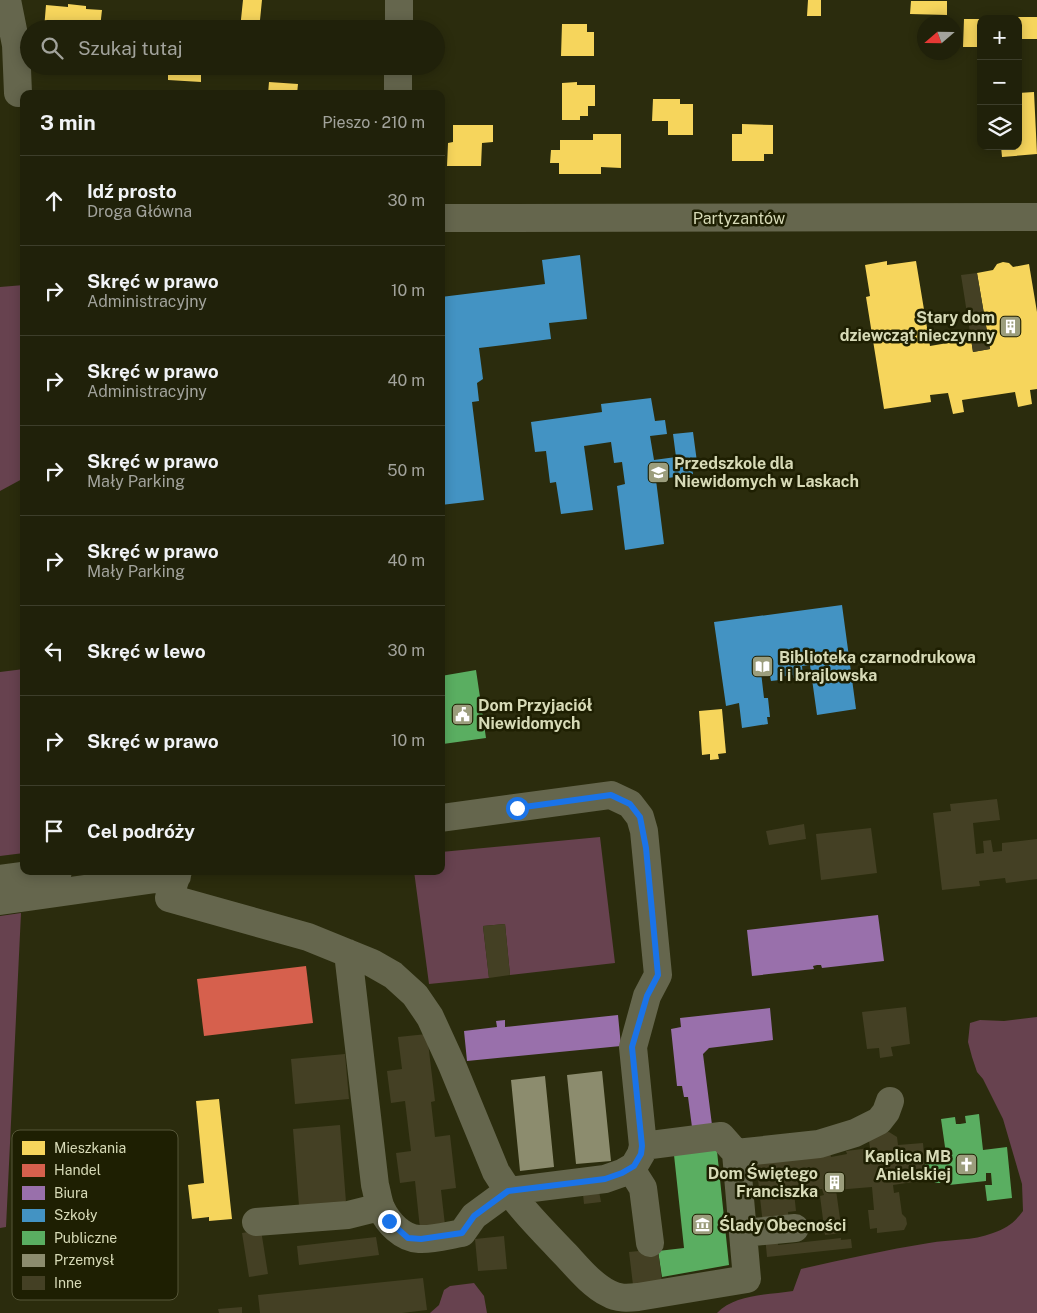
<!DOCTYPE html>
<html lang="pl">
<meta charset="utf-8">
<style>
:root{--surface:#20210a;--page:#2d2e18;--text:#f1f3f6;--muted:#a2a39c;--line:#3d3e2b}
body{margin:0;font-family:"Public Sans",sans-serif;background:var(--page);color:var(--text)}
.controls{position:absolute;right:15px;top:15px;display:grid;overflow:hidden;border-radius:10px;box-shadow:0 2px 12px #0003}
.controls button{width:45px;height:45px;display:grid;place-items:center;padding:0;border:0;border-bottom:1px solid var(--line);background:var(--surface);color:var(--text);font:25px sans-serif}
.compass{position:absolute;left:917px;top:15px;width:45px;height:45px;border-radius:50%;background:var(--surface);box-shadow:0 2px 12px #0003;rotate:250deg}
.stop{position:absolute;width:15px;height:15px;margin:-11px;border:4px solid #1a73e8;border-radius:50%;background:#fff}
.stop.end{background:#1a73e8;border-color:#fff;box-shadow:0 1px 5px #0008}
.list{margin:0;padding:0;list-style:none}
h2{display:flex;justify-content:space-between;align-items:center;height:65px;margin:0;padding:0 20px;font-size:21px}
h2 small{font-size:16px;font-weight:400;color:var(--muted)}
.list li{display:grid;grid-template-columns:32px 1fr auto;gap:15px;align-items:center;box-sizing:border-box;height:90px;padding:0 20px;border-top:1px solid var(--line)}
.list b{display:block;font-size:19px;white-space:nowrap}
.list p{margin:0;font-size:16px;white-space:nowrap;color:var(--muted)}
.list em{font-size:16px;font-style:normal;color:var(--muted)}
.icon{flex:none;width:28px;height:28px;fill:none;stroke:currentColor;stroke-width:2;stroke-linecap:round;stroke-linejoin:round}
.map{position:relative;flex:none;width:1037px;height:1313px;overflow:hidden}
.search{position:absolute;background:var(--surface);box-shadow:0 2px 12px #0003;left:20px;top:20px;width:425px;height:55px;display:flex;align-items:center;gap:12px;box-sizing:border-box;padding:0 18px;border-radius:28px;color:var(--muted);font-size:19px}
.panel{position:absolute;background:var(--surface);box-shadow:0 2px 12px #0003;left:20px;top:90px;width:425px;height:785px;border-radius:10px}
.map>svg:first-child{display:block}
</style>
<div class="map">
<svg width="1037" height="1313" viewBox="0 0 1037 1313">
<rect width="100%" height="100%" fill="#2b2c0d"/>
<path fill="#67424f" d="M24,285v193l-24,13v-204z
M24,669v184l-24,3v-184z
M600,837l15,126 -105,12 -5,-51 -22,2 6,52 -60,6 -15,-113h27v-19z
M21,913l-15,314 -6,1v-312z
M1037,1017v296h-320c18,-19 51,-18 76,-22l8,-22c43,-10 85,-19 128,-26 21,-4 44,-2 64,-10 14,-5 21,-10 30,-22l-1,-27 -19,-65 -20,-40 -6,-7 -5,-15 -4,-15 2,-19 10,-3 24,1z
M474,1283l10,13 3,17h-57l9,-8 5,-15 6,-4z"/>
<path fill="#f6d55c" d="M243,0h19l-2,20h9v9h-29z
M808,0h13v16h-14z
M911,1h36v14l-37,-1z
M68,4l18,2v3l16,1 -2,18 -56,1 2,-24 22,2z
M1018,17h19v22h-19z
M964,19h17v28h-18z
M562,24h25v8h7v24h-33z
M165,66h40l-1,7h-3v9l-33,-2v-10z
M269,82l29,2 -1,10h-29z
M577,82v3h18v21h-7v10h-8v4h-18v-37z
M1034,92l3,62 -35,3 -1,-11h17v-53z
M653,99h27v5h13v31h-25v-14h-16z
M742,124l31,1v29h-9v7h-32v-27h10z
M453,125h40v17l-11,1 -1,23h-34l1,-23 5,-1z
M593,134h28v34l-20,-1v7h-42v-11h-9l1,-13h9v-10h33z
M887,261v4l29,-4 14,85 41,-7 2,13 17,-3 -13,-76 16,-3 4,-6 6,-2 6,1 4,4 16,-3 8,48v77l-7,1 2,14 -14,3 -3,-15 -53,8 2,12 -11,2 -5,-21 -18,2 1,7 -47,7 -18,-112 4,-1 -5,-31z
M722,709l4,44 -8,1 1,5 -9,1v-6l-8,1 -3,-44z
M219,1099l13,120 -23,2v-4l-17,2 -4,-34 16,-2 -8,-82z"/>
<path fill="#d6604d" d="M306,966l7,57 -109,13 -7,-57z"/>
<path fill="#9970ab" d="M878,915l6,46 -62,7 -1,-3h-4l-4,1 1,3 -62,7 -5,-46z
M770,1008l3,32 -64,8 -6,6 9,71 -20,2 -4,-30h-4l-2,-11h-5l-6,-57 10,-2 -1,-9z
M618,1015l3,31 -154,15 -3,-30 33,-4 -1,-6 9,-1v7z"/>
<path fill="#4393c3" d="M580,255l7,64 -38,4 2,16 -72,9 4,31 -6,4 2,18 -7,1 12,98 -43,5v-208l104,-13 -3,-24z
M651,398l4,23 10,-1 2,14 -17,2 4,24 22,-3 -3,-23 20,-2 4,30h-6l2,12 -37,6 8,64 -39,6 -8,-64 8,-2 -3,-22 -8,1 -3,-21 -27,4 9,64 -32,4 -5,-32 -6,1 -4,-32 -11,1 -4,-30 71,-10 -1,-8z
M842,605l14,104 -39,6 -7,-50 -8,1 1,10 -10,2v-3l-7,1 -6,1v3l-9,1 -2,-10 -8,1 3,26h4l2,19h-3l1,7 -26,4 -3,-25 -13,3 -12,-84z"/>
<path fill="#5aae61" d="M476,670l10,68 -43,6 1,3 -3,1v-72z
M979,1114l4,36 24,-3 5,51 -25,3 -2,-16h7l-1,-12h-5v8l-37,4 -1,-7h-5l-3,5h-4l-5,-3h-5l-2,-24h5l3,-4 5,-1 4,4 5,-1 -5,-35 14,-2 1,7h4l6,-1 -1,-7z
M713,1146v5h4l12,114 -67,12 -4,-26 26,-3 -10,-93z"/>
<path fill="#8c8c6e" d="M602,1071l9,90 -35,3 -9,-89z
M545,1076l9,91 -34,4 -9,-91z"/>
<path fill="#444024" d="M977,273l13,76 -17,3 -12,-77z
M997,799l3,21 -27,3 3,31 8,-1 -1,-12 8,-1 2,12 9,-1v-8l35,-4v40l-31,4 -1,-5 -26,3 1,5 -38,4 -9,-77 18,-2 -1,-7z
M804,824l2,15 -37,6 -3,-14z
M871,828l6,45 -56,7 -5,-46z
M505,924l5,51 -21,3 -6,-52z
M906,1007l4,37 -19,3 2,9 -13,2 -1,-10 -12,1 -5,-37z
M427,1034l8,67 -4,1 4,35 15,-2 6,53 -15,2 4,35 -25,4 -5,-48 -15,2 -4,-30 15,-2 -6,-50 -14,2 -4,-32 15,-2 -4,-32z
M345,1054l4,45 -54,5 -4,-45z
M340,1125l6,77 -47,4 -6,-77z
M889,1132l8,5 1,8 25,-2 3,37 -33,5 1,8 5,-1 3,22 4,4 1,6 -3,6 -27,3v-5l-7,1 -2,-19h6l-2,-23 -36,3 6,43 -17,2 -5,-39 4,-1 -2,-6 -28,3 2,19 -8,1 1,10 -26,3 -7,-64 74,-8 1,4 16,-3 -1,-3 24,-3 -1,-7 7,-7z
M599,1191l2,11 -17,2 -1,-10z
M261,1230l7,44 -19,3 -7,-44z
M777,1235l1,10 63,-7v2l10,-1 1,9 -85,9 -2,-21z
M504,1236l3,33 -29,2 -3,-32z
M376,1237l3,18 -80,10 -2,-19z
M658,1249l4,33 -29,3 -4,-33z
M423,1278l4,32 -25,3h-142l-2,-18z
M242,1307v6h-23l-1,-4z"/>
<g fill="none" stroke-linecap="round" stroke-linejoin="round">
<path stroke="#65664d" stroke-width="28" d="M7,0l9,45 2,48
M399,29v-29
M398,94v-28
M441,218l596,-1
M178,871l-9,27 139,39 64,26 21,12 22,20 15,22 22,48 44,107c19,31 45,57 70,83 12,13 26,30 42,38 10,6 20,5 30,4l109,-18 -11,-126
M0,879l58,-8
M0,901l177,-25
M348,953l27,232c2,7 3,16 6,23 7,15 21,30 38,31 14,1 30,-4 43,-6l12,-17 34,-25 97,-12 17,-6 12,-7 7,-12 2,-8 -10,-99 14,-51 11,-21 -14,-144 -4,-14 -10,-13 -19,-9 -170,23
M643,1146l78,-10 15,17
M736,1153l83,-9 36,-11 24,-12 7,-9 4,-11
M631,1169l12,19 7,55
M256,1222l92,-7 32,-8
M743,1233l52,-5"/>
</g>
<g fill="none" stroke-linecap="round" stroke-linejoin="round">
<path stroke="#1a73e8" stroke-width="6" d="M389,1221l19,17 13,1 41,-6 12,-17 34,-25 97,-12 17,-6 12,-7 7,-12 1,-8 -10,-99 15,-51 11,-21 -12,-127 -6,-31 -10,-13 -19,-9 -94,13"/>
</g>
<defs>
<symbol id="building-square" viewBox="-11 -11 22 22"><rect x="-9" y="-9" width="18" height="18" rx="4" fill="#9b9d7c" stroke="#1e1f02"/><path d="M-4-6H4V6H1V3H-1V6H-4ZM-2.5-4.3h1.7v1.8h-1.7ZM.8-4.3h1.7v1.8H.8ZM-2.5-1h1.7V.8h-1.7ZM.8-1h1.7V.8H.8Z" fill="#fff"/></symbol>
<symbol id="school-square" viewBox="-11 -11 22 22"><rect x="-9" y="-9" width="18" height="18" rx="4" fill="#9b9d7c" stroke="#1e1f02"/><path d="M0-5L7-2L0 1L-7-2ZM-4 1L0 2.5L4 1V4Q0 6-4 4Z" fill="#fff"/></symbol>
<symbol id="library-square" viewBox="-11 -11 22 22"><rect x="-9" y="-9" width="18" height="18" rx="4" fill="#9b9d7c" stroke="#1e1f02"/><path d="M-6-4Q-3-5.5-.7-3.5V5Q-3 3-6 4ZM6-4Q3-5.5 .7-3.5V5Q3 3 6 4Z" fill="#fff"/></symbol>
<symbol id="civic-square" viewBox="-11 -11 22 22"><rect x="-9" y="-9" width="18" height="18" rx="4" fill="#9b9d7c" stroke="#1e1f02"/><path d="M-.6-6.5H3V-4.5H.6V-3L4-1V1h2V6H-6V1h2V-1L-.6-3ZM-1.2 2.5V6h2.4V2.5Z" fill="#fff"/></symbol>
<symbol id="church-square" viewBox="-11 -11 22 22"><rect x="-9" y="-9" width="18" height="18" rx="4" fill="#9b9d7c" stroke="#1e1f02"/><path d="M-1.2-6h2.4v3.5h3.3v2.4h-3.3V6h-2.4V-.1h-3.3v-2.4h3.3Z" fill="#fff"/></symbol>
<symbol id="museum-square" viewBox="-11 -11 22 22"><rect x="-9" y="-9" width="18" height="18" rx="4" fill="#9b9d7c" stroke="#1e1f02"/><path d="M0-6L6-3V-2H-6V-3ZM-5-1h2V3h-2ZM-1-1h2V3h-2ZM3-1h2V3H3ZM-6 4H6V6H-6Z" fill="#fff"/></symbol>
</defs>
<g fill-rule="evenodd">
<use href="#building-square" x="998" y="314" width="25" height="25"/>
<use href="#school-square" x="646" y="460" width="25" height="25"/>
<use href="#library-square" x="750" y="654" width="25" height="25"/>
<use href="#civic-square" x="450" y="702" width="25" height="25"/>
<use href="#church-square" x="954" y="1152" width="25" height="25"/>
<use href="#building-square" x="822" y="1170" width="25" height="25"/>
<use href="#museum-square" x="690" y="1212" width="25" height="25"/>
</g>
<g text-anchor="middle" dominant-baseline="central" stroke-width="5" stroke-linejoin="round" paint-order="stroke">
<g font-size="16" fill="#d7dab7" stroke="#1e1f02">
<text x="739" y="218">Partyzantów</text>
</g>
<g font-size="16" font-weight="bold" fill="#d7dab7" stroke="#1e1f02" text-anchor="start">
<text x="995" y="317" text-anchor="end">Stary dom<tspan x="995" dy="18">dziewcząt nieczynny</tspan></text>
<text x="674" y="463">Przedszkole dla<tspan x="674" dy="18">Niewidomych w Laskach</tspan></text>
<text x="779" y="657">Biblioteka czarnodrukowa<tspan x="779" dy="18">i i brajlowska</tspan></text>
<text x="478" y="705">Dom Przyjaciół<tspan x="478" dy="18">Niewidomych</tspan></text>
<text x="951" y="1156" text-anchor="end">Kaplica MB<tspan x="951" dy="18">Anielskiej</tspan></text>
<text x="818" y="1173" text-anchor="end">Dom Świętego<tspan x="818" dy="18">Franciszka</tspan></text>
<text x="719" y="1225">Ślady Obecności</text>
</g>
</g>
<rect x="12" y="1130" width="166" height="170" rx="8" fill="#1e1f02" stroke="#565738" stroke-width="1"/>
<rect x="22" y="1141" width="23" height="14" fill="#f6d55c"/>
<rect x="22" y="1164" width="23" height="13" fill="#d6604d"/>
<rect x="22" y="1186" width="23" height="14" fill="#9970ab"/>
<rect x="22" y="1209" width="23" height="13" fill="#4393c3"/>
<rect x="22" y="1231" width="23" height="14" fill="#5aae61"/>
<rect x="22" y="1254" width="23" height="13" fill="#8c8c6e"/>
<rect x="22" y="1276" width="23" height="14" fill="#444024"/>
<g font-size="14" fill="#d7dab7">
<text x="54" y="1153">Mieszkania</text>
<text x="54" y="1175">Handel</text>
<text x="54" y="1198">Biura</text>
<text x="54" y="1220">Szkoły</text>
<text x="54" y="1243">Publiczne</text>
<text x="54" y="1265">Przemysł</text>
<text x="54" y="1288">Inne</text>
</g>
</svg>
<div class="controls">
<button>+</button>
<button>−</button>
<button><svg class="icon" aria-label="layers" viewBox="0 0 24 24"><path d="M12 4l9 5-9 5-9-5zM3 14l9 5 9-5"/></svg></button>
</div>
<svg class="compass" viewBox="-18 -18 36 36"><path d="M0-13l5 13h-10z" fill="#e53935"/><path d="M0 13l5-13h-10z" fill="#a2a39c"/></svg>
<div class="stop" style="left:517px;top:808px"></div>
<div class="stop end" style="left:389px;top:1221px"></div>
<div class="search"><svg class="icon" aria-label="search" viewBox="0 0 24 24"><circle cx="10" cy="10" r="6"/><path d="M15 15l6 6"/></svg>Szukaj tutaj</div>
<section class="panel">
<h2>3 min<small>Pieszo · 210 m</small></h2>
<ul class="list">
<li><svg class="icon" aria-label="ahead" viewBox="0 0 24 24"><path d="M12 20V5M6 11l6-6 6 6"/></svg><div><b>Idź prosto</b><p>Droga Główna</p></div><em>30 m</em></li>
<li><svg class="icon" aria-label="right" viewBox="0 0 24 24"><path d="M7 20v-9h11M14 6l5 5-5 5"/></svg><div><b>Skręć w prawo</b><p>Administracyjny</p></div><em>10 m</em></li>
<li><svg class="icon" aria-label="right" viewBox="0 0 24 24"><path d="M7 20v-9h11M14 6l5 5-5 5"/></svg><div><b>Skręć w prawo</b><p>Administracyjny</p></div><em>40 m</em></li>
<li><svg class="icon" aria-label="right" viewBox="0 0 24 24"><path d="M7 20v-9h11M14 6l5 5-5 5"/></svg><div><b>Skręć w prawo</b><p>Mały Parking</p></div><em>50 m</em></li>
<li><svg class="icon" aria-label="right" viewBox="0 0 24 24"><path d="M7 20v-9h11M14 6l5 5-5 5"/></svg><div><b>Skręć w prawo</b><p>Mały Parking</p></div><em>40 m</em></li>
<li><svg class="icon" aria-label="left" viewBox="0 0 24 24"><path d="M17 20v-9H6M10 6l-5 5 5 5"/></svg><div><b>Skręć w lewo</b></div><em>30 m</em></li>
<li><svg class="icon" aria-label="right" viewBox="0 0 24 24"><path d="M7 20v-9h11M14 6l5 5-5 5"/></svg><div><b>Skręć w prawo</b></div><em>10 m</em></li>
<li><svg class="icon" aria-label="arrive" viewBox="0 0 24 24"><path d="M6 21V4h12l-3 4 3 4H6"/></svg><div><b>Cel podróży</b></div></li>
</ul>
</section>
</div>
